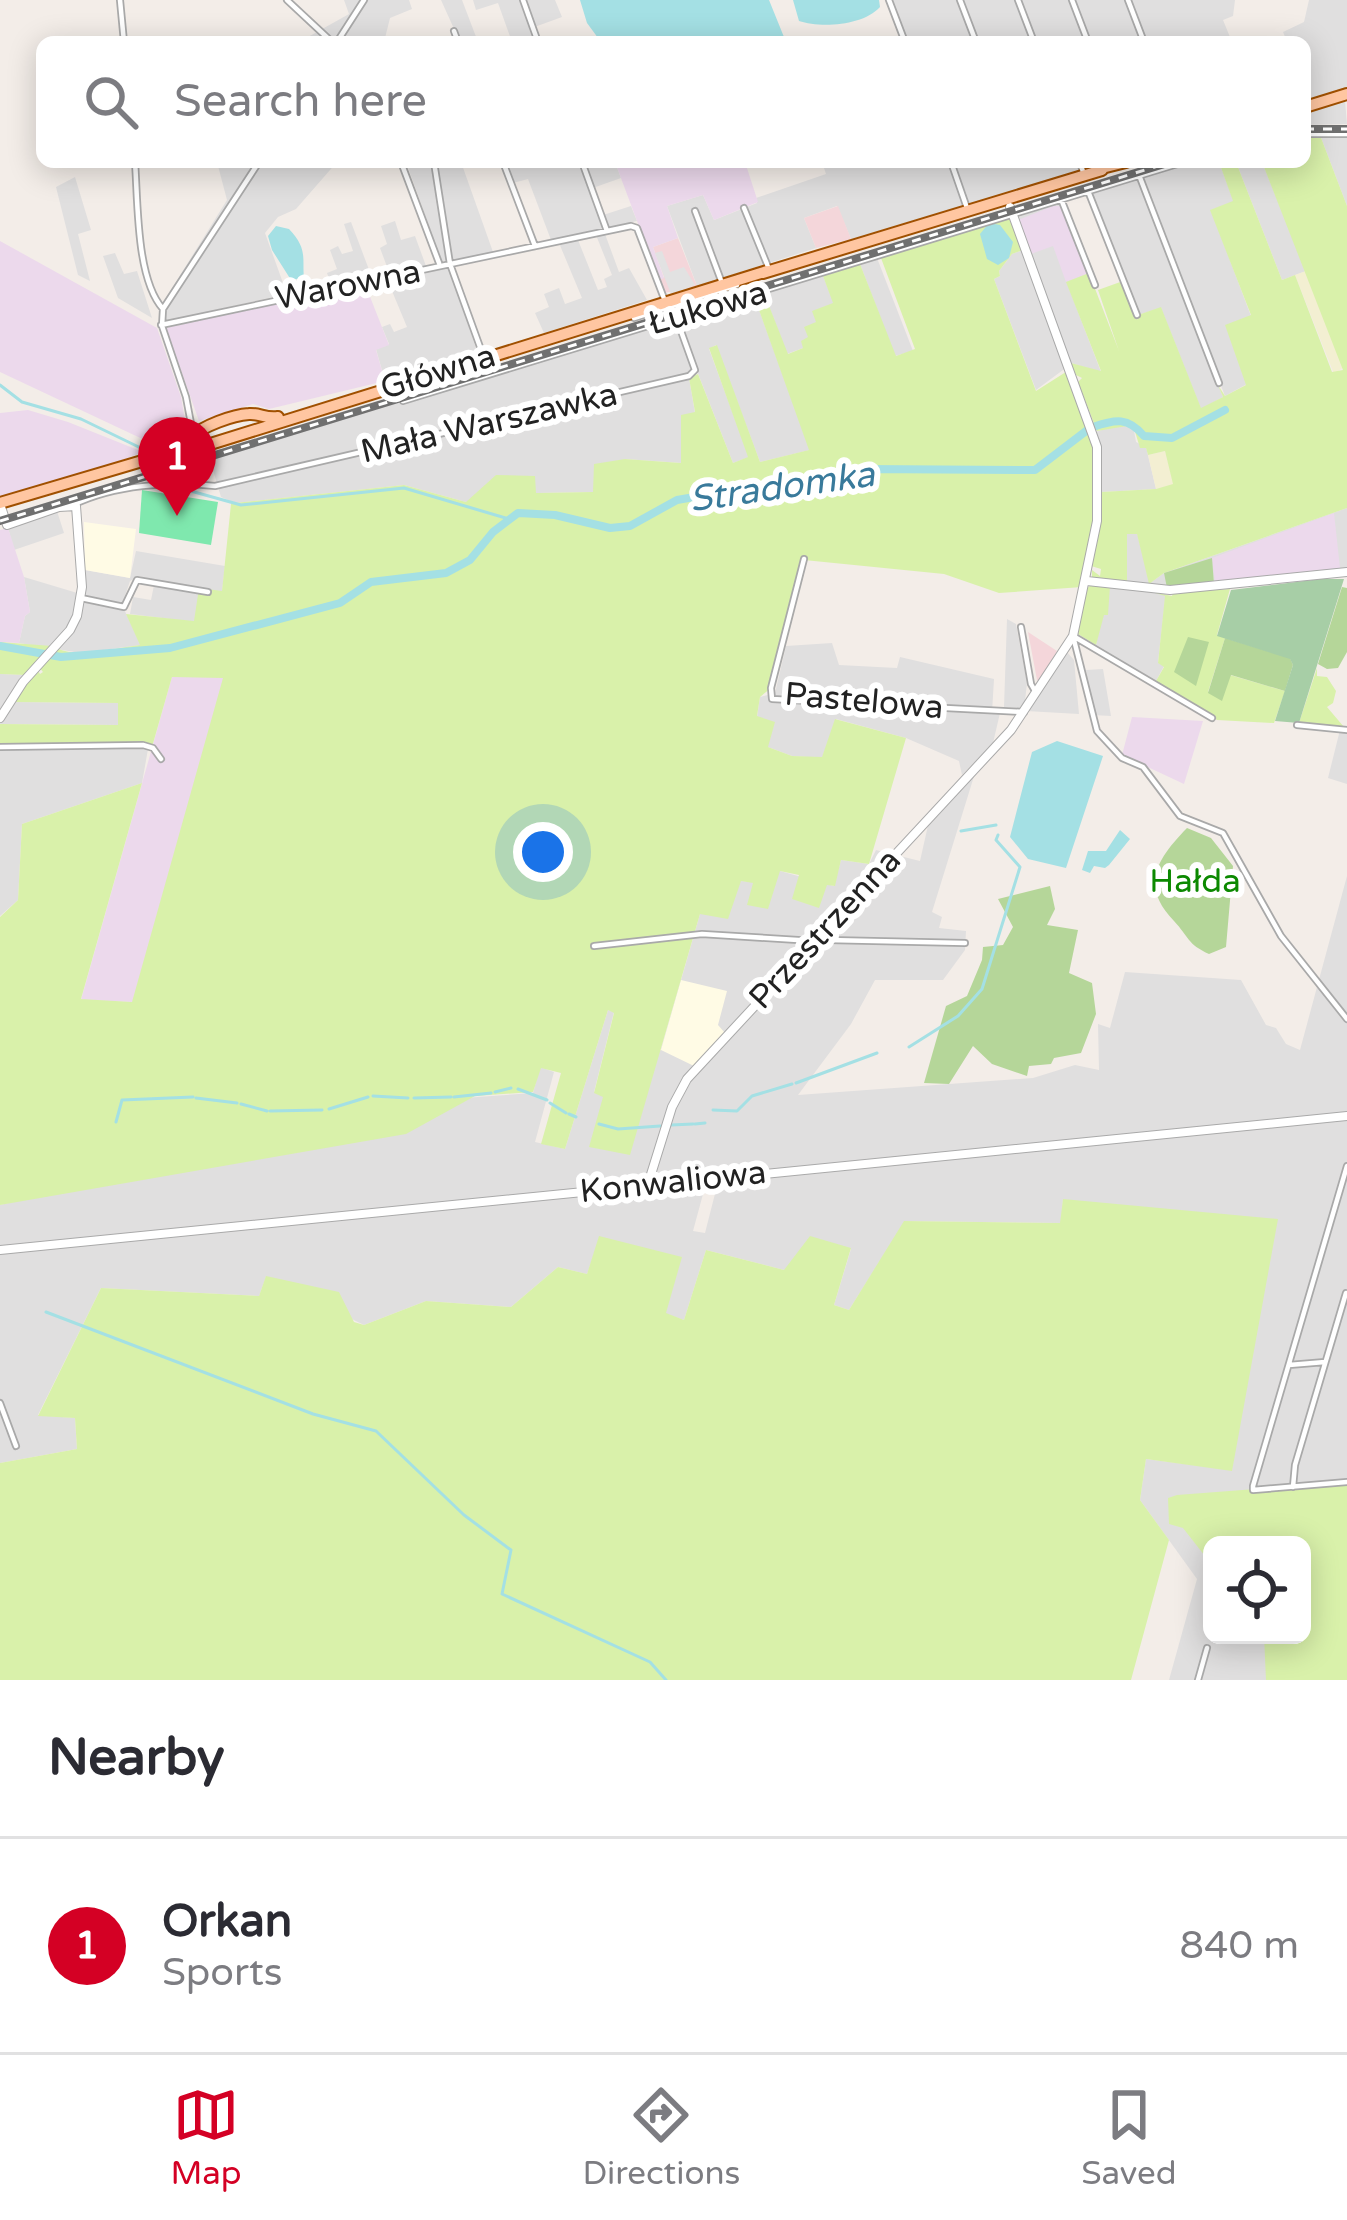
<!DOCTYPE html>
<meta charset="utf-8">
<style>
:root{--surface:#fff;--page:#f7f7f7;--text:#2b2b33;--muted:#7c7c81;--line:#e1e1e2;--accent:#d40024}
body{margin:0;font-family:"Varela Round",sans-serif;background:var(--page);color:var(--text)}
.controls{position:absolute;right:36px;bottom:36px;display:grid;overflow:hidden;border-radius:18px;box-shadow:0 6px 30px #0003}
.controls button{width:108px;height:108px;display:grid;place-items:center;padding:0;border:0;border-bottom:3px solid var(--line);background:var(--surface);color:var(--text);font:60px sans-serif}
.you{position:absolute;left:543px;top:852px;width:42px;height:42px;margin:-30px;border:9px solid #fff;border-radius:50%;background:#1a73e8;box-shadow:0 0 0 18px #1a73e833}
.badge{display:grid;place-items:center;width:78px;height:78px;border-radius:50%;background:var(--accent);color:#fff;font-size:39px;font-weight:700}
.pin{position:absolute;translate:-50% -99px;filter:drop-shadow(0 3px 6px #0008)}
.pin::after{content:'';position:absolute;top:63px;width:42px;height:36px;background:inherit;clip-path:polygon(0 0,100% 0,50% 100%)}
.list{margin:0;padding:0;list-style:none}
h2{display:flex;justify-content:space-between;align-items:center;height:156px;margin:0;padding:0 48px;font-size:51px}
h2 small{font-size:39px;font-weight:400;color:var(--muted)}
.list li{display:grid;grid-template-columns:78px 1fr auto;gap:36px;align-items:center;box-sizing:border-box;height:216px;padding:0 48px;border-top:3px solid var(--line)}
.list b{display:block;font-size:45px;white-space:nowrap}
.list p{margin:0;font-size:39px;white-space:nowrap;color:var(--muted)}
.list em{font-size:39px;font-style:normal;color:var(--muted)}
.icon{flex:none;width:66px;height:66px;fill:none;stroke:currentColor;stroke-width:2;stroke-linecap:round;stroke-linejoin:round}
.map{position:relative;flex:none;width:1347px;height:1680px;overflow:hidden}
.search{position:absolute;background:var(--surface);box-shadow:0 6px 30px #0003;left:36px;right:36px;top:36px;height:132px;display:flex;align-items:center;gap:30px;box-sizing:border-box;padding:0 42px;border-radius:18px;color:var(--muted);font-size:45px}
.sheet{height:372px;background:var(--surface)}
nav{display:flex;justify-content:space-around;align-items:center;box-sizing:border-box;height:168px;border-top:3px solid var(--line);background:var(--surface);font-size:33px;color:var(--muted)}
nav a{display:grid;justify-items:center;gap:6px}
nav .on{color:var(--accent)}
.map>svg:first-child{display:block}
</style>
<div class="map">
<svg width="1347" height="1680" viewBox="0 0 1347 1680">
<rect width="100%" height="100%" fill="#f3ede8"/>
<path fill="#e0dfdf" fill-rule="evenodd" d="M344,0h65l3,9 -22,9 -6,24h-85l50,-28z
M441,0h21l16,42h-18z
M473,0h82l7,17 -33,12 5,13h-22l-14,-39 -22,7z
M886,0h349l-2,16 -10,4 9,22h-330z
M1309,0h38v88l-42,14v-60h-18l-4,-10 21,-10z
M1345,101l2,23 -42,1v-11z
M1320,135h27v71z
M217,162h120l-41,47 -18,8 -13,16 22,61 -121,27 -2,-20 63,-101z
M406,162h25l16,98 -5,2z
M437,162h24l32,90 -42,9z
M505,162h110l6,16 -31,11 10,27 31,-10 6,15 -86,19 -23,-61 -15,4z
M822,162h287l-258,77 -14,-33 -33,12 12,30 -119,38 -30,-80 36,-11 11,25 43,-17 -1,-5 70,-24z
M1187,162h32l15,40 -23,8 40,106 -4,68 -22,12 -83,-216 4,-5z
M1236,162h26l44,109 -24,9z
M75,177l16,53 -13,4 12,47 -12,-6 -22,-88z
M1138,178l85,219 -22,12 -40,-101 -23,7 -48,-122z
M1055,204h7l27,69 -22,10 34,89 -30,-9 -55,-145z
M395,221l6,19 14,-4 11,30 -37,6 -9,-24 7,-4 -6,-18z
M351,222l20,53 -40,9 -4,-11 10,-4 -7,-19 8,-4 4,8 11,-3 -9,-27z
M605,234l14,38 10,-4 18,32 -103,33 -9,-20 14,-6 -5,-13 15,-6 6,16 17,-6 -23,-55 19,-3 20,50 9,-3 -3,-8 8,-4 -16,-40z
M1023,250l44,117 -31,23 -42,-111 6,-3 -1,-5 13,-17z
M115,253l9,21 13,-3 15,47 -34,-20 -15,-42z
M877,258l36,93 -18,5 -35,-92z
M448,266l30,88 -93,27 -9,-32 13,-5 -7,-17 8,-3 4,8 13,-5 -20,-48z
M823,276l11,27 -18,20 -13,25 -16,6 -23,-61z
M754,296l56,154 -50,12 -44,-117 -7,4 40,108 -16,6 -56,-143z
M674,322l19,48 -4,8 6,35 -14,3 1,47 -57,-4 -32,33 -57,1 -70,9 -62,-17 -169,18 -14,-6 -11,-37 389,-120z
M1115,425h18l3,17 10,5 10,42 -55,3 -5,-60z
M1347,508v62l-159,18 -61,-4 -1,-50 11,-1 13,50 14,-10z
M57,511l7,22 -50,17 -6,-22z
M136,551l89,15 -3,26 -28,30 -64,-8 3,-17 18,3 4,-20 -16,-4 -9,5 -8,24 19,40 -60,8 -62,-10 6,-27 5,-4 -6,-35 60,18 1,-25 45,8z
M1108,586l58,6 -8,70 6,4 -8,15 -60,-36z
M1007,619l9,5 11,59 -2,18 -6,7 -15,-1z
M832,643l7,22 58,3 3,-11 94,22 -2,33 8,1 -7,30 -31,32 -3,-14 -53,-23 -70,-19 -14,39 -30,-2 -24,-9 -11,-30 3,-20 15,-4 11,-47z
M1066,651l8,9 5,54 -53,-3z
M1103,669l8,47 -18,-1 -7,-45z
M0,674l30,1 -17,27 105,1v22l-118,-1z
M1340,730h7v54l-19,-6z
M0,749h148l-6,34 -120,41 -4,76 -18,16z
M975,773l-43,139 10,5 -3,11 27,3 -1,19 -22,30h-68l-24,44 -53,71 235,-17 42,-13 24,5 -1,-46 12,4 15,-56 116,8 25,45 10,3 10,16 14,6 47,-174v804h-178l28,-101 -57,-79 6,-41 86,11 -169,-270 -2,23 -156,-2 -56,89 -15,-5 17,-56 -67,21 -78,-20 -22,70 -18,-6 -66,-77 -13,37 -29,-7 -47,40 -85,-6 -62,24 -98,-48 -7,19 -158,-8 -63,127 37,3 2,31 -77,14v-258l463,-107 70,-5 7,-26 14,5 -19,70 30,7 43,-139 6,2 -20,80 67,-42 39,-136 41,-33 13,1 26,-11 54,15 7,-26 28,4 7,-14 44,11 9,-40zM718,1182l-13,51 -12,-2 13,-48zM1212,1545h90v90h-90z"/>
<path fill="#f4d6da" d="M838,206l13,33 -35,9 -12,-30z
M678,238l19,48 -33,7 -5,-13 5,-3 -11,-30z
M1028,632l29,19 -18,30 -2,-1z"/>
<path fill="#ecd9ec" d="M615,162h130l13,40 -44,18 -11,-25 -36,11 11,32 -25,9 11,31 -5,2z
M1053,206h8l26,68 -21,8 -13,-36 -22,8 -13,-34z
M0,241l157,87 24,69 5,29 -2,9 -33,8 -151,-71z
M365,284l24,61 -13,5 9,31 -116,28 -16,-5 -54,17 -33,-93z
M28,410l40,12 75,30 -143,55v-94z
M1334,513l6,55 -125,14 -3,-24z
M8,528l16,49 6,35 -5,4 -6,27 -19,-1v-112z
M172,677h52l-91,325 -52,-2z
M1132,717l71,4 -19,63 -62,-29z"/>
<path fill="#fffbe5" d="M84,522l52,7 -6,49 -45,-8z
M681,980l46,11 -9,34 7,8 -31,33 -33,-16z"/>
<path fill="#f3efd2" d="M1306,271l38,96 -10,7 -39,-99z
M1165,451l9,34 -18,4 -8,-34z"/>
<path fill="#d9f1aa" d="M1305,135h15l27,71v302l-183,65 -15,11 -12,-50h-10v50l-35,-6v-8l8,6 1,-7 -10,-3 10,-74 55,-3 17,-5 -8,-33 -17,4 -2,-7h-6l-7,-23 -36,6 -19,-49 4,-4 -6,-3 -5,-12 30,8 -35,-89 23,-9 30,78 -21,-61 25,-9 14,39 1,-5 23,-8 40,101 22,-11 -5,-12 7,11 21,-11 -21,-60 26,-10 -41,-105 23,-9 -14,-39h17l46,118 13,-5 37,97 11,-2 -81,-208h43z
M1009,218l14,32 -11,4 -13,17 1,5 -6,3 42,112 33,-21 25,69 2,69 -14,79 -83,6 -55,-19 -140,-14 -33,128 -11,9 -3,19 18,6 -7,25 24,9 30,1 13,-38 71,19 -37,126 -28,-4 -6,26 -8,-1 -8,23 -27,-9 7,-24 -19,-4 -12,38 -21,-4 6,-22 -12,-2 -13,38 -28,-5 -70,241 -41,-8 14,-50 -9,-4 20,-80 -6,-3 -43,139 -24,-5 20,-71 -20,-5 -8,24 -58,4 -69,38 -406,71v-288l18,-17 4,-76 120,-41 -61,216 51,3 91,-324 -51,-1 -20,70 -152,-1v-22l118,1v-22l-106,-1 24,-34 4,6 3,-2 -5,-6 18,-18c24,11 58,0 84,-3l-14,-31 68,7 5,-33 23,3 9,-87 4,-1 169,-18 62,17 30,-27 39,1 1,17 57,-1 1,-28 31,-5 56,4v-48l14,-3 -6,-34 9,-4 35,89 15,-6 -39,-109 8,-3 43,117 49,-12 -55,-154 10,-3 24,61 15,-6 -2,-7 7,-4 -4,-10 12,-5 -4,-11 21,-8 -10,-27 37,-12 36,92 19,-7 -34,-91z
M1110,586l-2,29h-4l-8,30 -18,-11 -1,-5 8,-39 6,-5z
M1230,589l-13,46 8,3 -17,54 22,-17 55,16 -11,32 -57,-3 -61,-39 8,-14 -6,-4 7,-67 -13,-4 20,4 1,-3z
M0,642l52,4 -26,29 -26,-1z
M1317,668v8l10,1 9,14 -3,12 -6,4 17,20 -45,-4z
M1063,1199l215,20 -46,252 -86,-12 -6,41 29,40 -38,140h-1131v-217l77,-14 -2,-31 -37,-2 63,-128 158,8 7,-20 73,16 15,30 10,3 62,-24 85,6 47,-40 29,7 12,-38 83,21 -16,56 18,7 22,-70 78,20 26,-34 41,12 -17,57 15,5 55,-89 156,2z
M1347,1482v198h-81l-2,-45h38v-90h-90v20l-29,-37 -14,-4 -1,-26 9,-3z"/>
<path fill="#b5d699" d="M1212,558l2,27 -47,3 -3,-15z
M1342,587l5,1v64l-9,16 -11,1 -9,-5z
M1188,637l21,5 -13,44 -22,-14z
M1225,638l65,20 3,7 -8,26 -54,-16 -9,26 -14,-8z
M1187,828l24,10 22,28 -7,81 -17,7c-22,-10 -20,-17 -35,-33 -34,-35 -18,-61 13,-93z
M1050,886l5,23 -8,16 31,5 -9,43 23,10 4,31 -15,39 -27,5 -3,6 -22,2 -2,10 -35,-12 -19,-18 -24,38 -25,-1 22,-77 21,-10 15,-36 1,-13 20,-2 10,-18 -15,-28z"/>
<path fill="#a7cea6" d="M1320,579h24l-45,144 -24,-2 18,-56 -3,-6 -73,-23 14,-46z"/>
<path fill="#7fe8ae" d="M142,490l76,12 -7,43 -72,-12z"/>
<path fill="#e2e2e2" d="M662,251l8,21 14,-5 11,18 -24,9 -16,-41z"/>
<path fill="#a4e0e4" d="M580,0h189l17,42h-185l-14,-19z
M793,0h86l1,7c-17,19 -60,21 -81,14z
M989,223l11,2 13,17 -4,16 -11,7 -11,-6 -7,-25z
M276,226l13,3c19,20 13,29 15,49l-13,2 -19,-30 -4,-14z
M1057,741l46,15 -37,112 -38,-9 -18,-22 22,-85z
M1120,830l10,9 -21,26 -4,3 -11,-2 -4,7 -8,-3 6,-19h18z"/>
<g fill="none" stroke-linecap="round" stroke-linejoin="round">
<path stroke="#a4e0e4" stroke-width="3" d="M0,385l22,17 59,17 68,33
M153,461l7,18 13,1 7,8 61,17 163,-17 105,31
M961,831l35,-6
M909,1047l49,-31 24,-27 38,-122 -24,-27 2,-5
M796,1083l81,-30
M518,1089l29,11
M495,1092l16,-4
M373,1096l35,2
M454,1097l37,-4
M196,1098l41,5
M414,1098l37,-1
M550,1103l16,10
M241,1104l26,7
M329,1109l39,-12
M713,1110l24,1 15,-15 40,-12
M270,1111l52,-1
M569,1114l7,3
M116,1122l6,-22 71,-3
M599,1124l19,5 42,-3
M695,1124l10,-1
M671,1125l22,-1
M46,1312l267,102 63,17 88,84 47,35 -9,44 148,68 16,18"/>
<path stroke="#a4e0e4" stroke-width="8" d="M1093,427c23,-8 35,-10 51,9l28,2 53,-28
M0,646l61,11 109,-9 170,-45 31,-21 75,-9 24,-13 23,-28 25,-19 37,2 55,13 20,-2 47,-26 156,-27 32,-4 170,1 55,-42"/>
<defs>
<path id="minor" d="M120,0l4,42
M287,0l45,42
M523,0l15,42
M889,0l16,42
M960,0l16,42
M1018,0l16,42
M1072,0l16,42
M1128,0l16,42
M454,31l4,11
M337,42l27,-42
M1305,134h42
M135,162c3,40 1,117 28,147l-1,17 24,71 7,37
M401,162l38,101
M434,162l16,102 34,94
M503,162l32,84
M582,162l25,69
M951,162l16,46
M1080,162l4,13
M1139,175l80,208
M1088,191l49,124
M1061,199l34,86
M744,208l25,61
M695,211l27,72
M163,309l96,-147
M634,318l103,-33
M161,325l470,-99 6,2 28,73
M403,401l781,-239
M73,505c41,-20 97,-24 142,-19l474,-110 6,-6 -23,-64
M804,559l-33,129 1,11 252,13
M81,598l43,9 13,-27 71,12
M1021,627l10,57 4,7
M1073,636l24,95 25,27 21,9 37,49 43,17 58,103 66,83
M1073,636l139,82
M1297,725l50,5
M0,747l143,-2 10,3 8,11
M818,937l10,3 137,3
M594,946l108,-12 112,7
M1347,1166l-94,320v4l94,-8
M1289,1365l36,-3
M0,1403l16,43
M1293,1487l2,-22 51,-172
M1198,1680l9,-32"/>
<path id="tertiary" d="M1087,581l83,9 177,-18
M0,718l23,-36 47,-52 7,-14 5,-29 -6,-81 -17,1 -52,18 -6,-18
M648,1184l24,-77 15,-28 324,-349 62,-94 24,-115v-74l-87,-240
M0,1250l1347,-134"/>
<path id="primary" d="M1305,107l42,-13
M1098,169l28,-7
M763,273l339,-103
M196,446l-4,-9c10,-11 41,-22 57,-23 10,-1 17,5 29,3
M0,503l193,-57h11l563,-175"/>
</defs>
<use href="#minor" stroke="#a9a9a9" stroke-width="8"/>
<use href="#tertiary" stroke="#a9a9a9" stroke-width="10"/>
<use href="#primary" stroke="#a05000" stroke-width="14"/>
<use href="#minor" stroke="#fff" stroke-width="4.5"/>
<use href="#tertiary" stroke="#fff" stroke-width="8"/>
<use href="#primary" stroke="#ffc6a1" stroke-width="10"/>
<defs>
<path id="rail" d="M1305,129h42
M0,521l1171,-359"/>
</defs>
<use href="#rail" stroke="#707070" stroke-width="8"/>
<use href="#rail" stroke="#fff" stroke-width="3" stroke-dasharray="9" stroke-linecap="butt"/>
</g>
<g text-anchor="middle" dominant-baseline="central" stroke-width="12" stroke-linejoin="round" paint-order="stroke">
<g font-size="33" fill="#222" stroke="#fff">
<text transform="translate(348 285) rotate(-11)">Warowna</text>
<text transform="translate(708 308) rotate(-16)">Łukowa</text>
<text transform="translate(438 372) rotate(-17)">Główna</text>
<text transform="translate(489 423) rotate(-13)">Mała Warszawka</text>
<text transform="translate(864 701) rotate(5)">Pastelowa</text>
<text transform="translate(825 929) rotate(-47)">Przestrzenna</text>
<text transform="translate(673 1182) rotate(-6)">Konwaliowa</text>
</g>
<g font-size="33" fill="#0c8901" stroke="#fff">
<text x="1195" y="881">Hałda</text>
</g>
<g font-size="36" font-style="italic" fill="#397a9b" stroke="#fff">
<text transform="translate(782 487) rotate(-8)">Stradomka</text>
</g>
</g>
</svg>
<div class="controls">
<button><svg class="icon" aria-label="locate" viewBox="0 0 24 24"><circle cx="12" cy="12" r="6"/><path d="M12 2v4M12 18v4M2 12h4M18 12h4"/></svg></button>
</div>
<div class="you"></div>
<div class="pin badge" style="left:177px;top:516px">1</div>
<div class="search"><svg class="icon" aria-label="search" viewBox="0 0 24 24"><circle cx="10" cy="10" r="6"/><path d="M15 15l6 6"/></svg>Search here</div>
</div>
<section class="sheet">
<h2>Nearby<small></small></h2>
<ul class="list">
<li><span class="badge">1</span><div><b>Orkan</b><p>Sports</p></div><em>840 m</em></li>
</ul>
</section>
<nav>
<a class="on"><svg class="icon" aria-label="map" viewBox="0 0 24 24"><path d="M3 6l6-2 6 2 6-2v14l-6 2-6-2-6 2zM9 4v14M15 6v14"/></svg>Map</a>
<a><svg class="icon" aria-label="directions" viewBox="0 0 24 24"><path d="M12 3l9 9-9 9-9-9zM9 14v-3h6M13 9l2 2-2 2"/></svg>Directions</a>
<a><svg class="icon" aria-label="saved" viewBox="0 0 24 24"><path d="M7 4h10v16l-5-4-5 4z"/></svg>Saved</a>
</nav>
